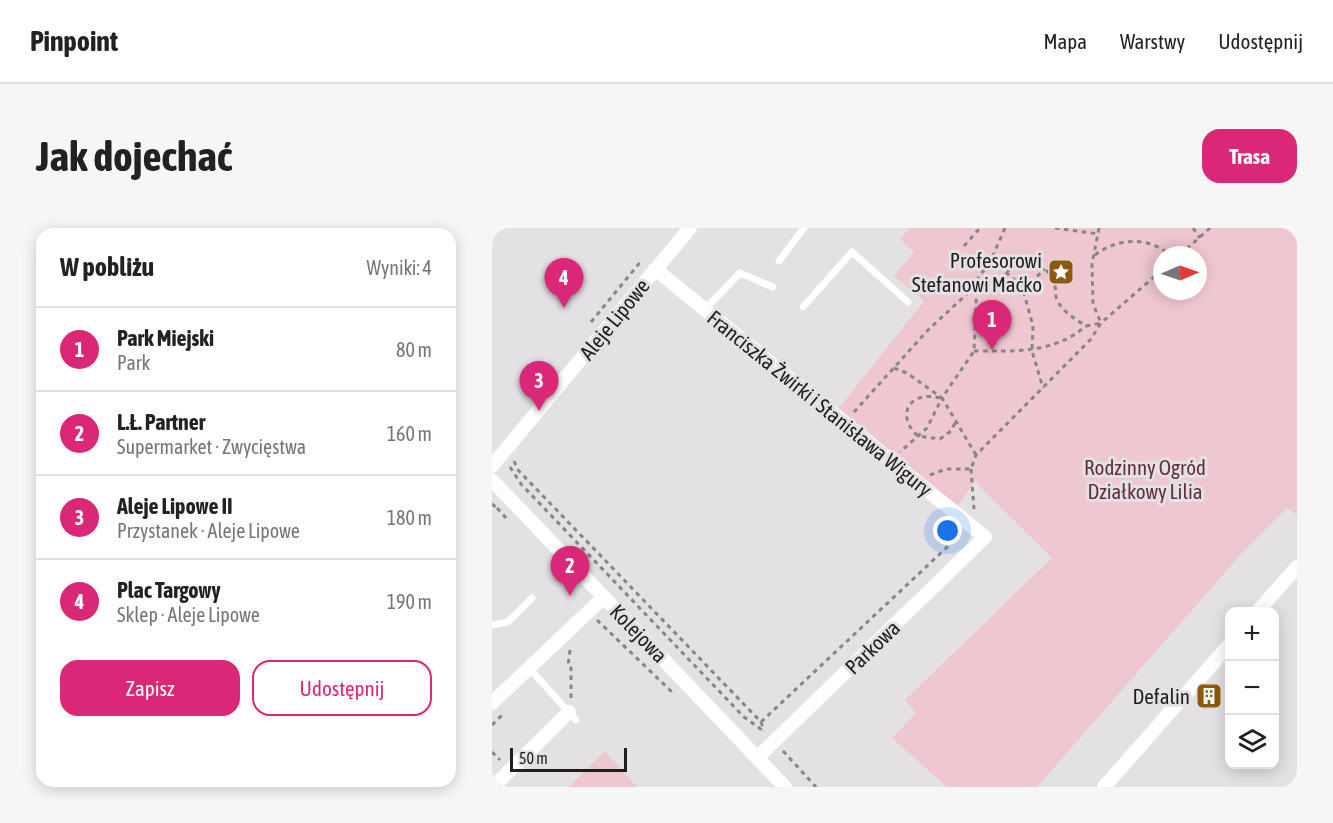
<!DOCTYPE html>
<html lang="pl">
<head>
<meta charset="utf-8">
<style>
	:root { --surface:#fff; --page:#f6f6f6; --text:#222; --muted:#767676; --line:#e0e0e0; --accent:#db2777 }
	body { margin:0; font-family:"Asap Condensed",sans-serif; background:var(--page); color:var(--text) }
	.controls { position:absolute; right:18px; bottom:18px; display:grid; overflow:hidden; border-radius:12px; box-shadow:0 3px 15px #0003 }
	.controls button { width:54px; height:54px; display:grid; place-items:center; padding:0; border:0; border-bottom:2px solid var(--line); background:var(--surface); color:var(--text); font:30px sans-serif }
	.compass { position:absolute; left:661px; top:18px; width:54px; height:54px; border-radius:50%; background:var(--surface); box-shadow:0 3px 15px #0003; rotate:88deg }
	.scale { position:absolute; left:18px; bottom:15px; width:117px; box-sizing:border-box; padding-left:6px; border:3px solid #201f20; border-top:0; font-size:16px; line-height:21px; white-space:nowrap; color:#201f20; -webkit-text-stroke:4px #e4e1e5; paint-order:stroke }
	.you { position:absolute; left:456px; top:303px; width:21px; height:21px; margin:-15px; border:4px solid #fff; border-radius:50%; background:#1a73e8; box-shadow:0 0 0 9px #1a73e833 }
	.badge { display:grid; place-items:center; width:39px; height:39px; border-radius:50%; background:var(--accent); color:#fff; font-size:20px; font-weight:700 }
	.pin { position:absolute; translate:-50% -50px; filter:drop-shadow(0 2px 3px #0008) }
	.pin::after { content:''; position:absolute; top:32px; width:21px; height:18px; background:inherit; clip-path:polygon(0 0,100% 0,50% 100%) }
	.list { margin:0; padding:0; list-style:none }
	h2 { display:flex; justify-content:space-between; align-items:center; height:78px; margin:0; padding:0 24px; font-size:26px }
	h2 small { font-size:20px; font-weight:400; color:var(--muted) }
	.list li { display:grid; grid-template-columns:39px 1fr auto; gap:18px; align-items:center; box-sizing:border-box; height:84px; padding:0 24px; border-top:2px solid var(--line) }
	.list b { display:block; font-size:22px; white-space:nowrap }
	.list p { margin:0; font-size:20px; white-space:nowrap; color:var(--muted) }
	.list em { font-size:20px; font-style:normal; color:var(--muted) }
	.actions { display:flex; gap:12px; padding:18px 24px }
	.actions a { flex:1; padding:14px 0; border:2px solid var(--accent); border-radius:18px; text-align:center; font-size:21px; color:var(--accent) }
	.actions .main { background:var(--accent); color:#fff }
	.icon { flex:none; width:33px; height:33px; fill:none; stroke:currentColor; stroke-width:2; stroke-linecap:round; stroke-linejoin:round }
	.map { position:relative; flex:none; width:805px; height:559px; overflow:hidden; border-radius:18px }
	header { display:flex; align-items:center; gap:36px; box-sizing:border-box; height:84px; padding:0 30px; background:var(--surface); border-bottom:2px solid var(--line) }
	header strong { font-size:28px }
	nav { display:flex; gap:33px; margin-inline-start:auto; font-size:21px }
	.intro { display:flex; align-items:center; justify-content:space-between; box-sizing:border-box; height:144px; padding:0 36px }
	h1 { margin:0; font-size:42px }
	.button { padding:15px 27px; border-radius:18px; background:var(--accent); color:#fff; font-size:21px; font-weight:700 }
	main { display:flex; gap:36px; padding:0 36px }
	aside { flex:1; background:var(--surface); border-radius:18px; box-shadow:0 3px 15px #0003 }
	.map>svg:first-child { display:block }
	.green { fill:#efc7d0; fill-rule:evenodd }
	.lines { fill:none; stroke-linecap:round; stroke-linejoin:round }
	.path { stroke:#878587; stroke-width:3; stroke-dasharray:4.5 4.5; stroke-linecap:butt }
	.service { stroke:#fff; stroke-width:7 }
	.minor { stroke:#fff; stroke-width:14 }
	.labels { text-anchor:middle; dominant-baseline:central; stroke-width:6; stroke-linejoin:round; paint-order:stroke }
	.poi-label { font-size:21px; fill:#201f20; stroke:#e4e1e5; text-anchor:end }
	.street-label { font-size:21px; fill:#201f20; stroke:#e4e1e5 }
	.park-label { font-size:21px; fill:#632f3f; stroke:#e4e1e5 }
</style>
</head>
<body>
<header>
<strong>Pinpoint</strong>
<nav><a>Mapa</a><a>Warstwy</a><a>Udostępnij</a></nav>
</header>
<div class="intro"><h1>Jak dojechać</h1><a class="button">Trasa</a></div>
<main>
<aside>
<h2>W pobliżu<small>Wyniki: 4</small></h2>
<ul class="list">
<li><span class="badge">1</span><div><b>Park Miejski</b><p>Park</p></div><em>80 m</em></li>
<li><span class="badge">2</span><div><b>L.Ł. Partner</b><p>Supermarket · Zwycięstwa</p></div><em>160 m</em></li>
<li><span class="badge">3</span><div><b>Aleje Lipowe II</b><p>Przystanek · Aleje Lipowe</p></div><em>180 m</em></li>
<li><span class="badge">4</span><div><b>Plac Targowy</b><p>Sklep · Aleje Lipowe</p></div><em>190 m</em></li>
</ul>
<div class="actions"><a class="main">Zapisz</a><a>Udostępnij</a></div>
</aside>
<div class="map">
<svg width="805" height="559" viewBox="0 0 805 559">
	<rect width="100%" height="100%" fill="#e4e1e5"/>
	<!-- green -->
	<g class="green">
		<path d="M418 0H805V287L795 280 750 325 545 559H455L400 510 424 485 413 472 560 330 489 260 484 252 465 279 347 180 432 73 402 48 422 24 408 11ZM670 27H706V63H670Z"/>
		<path d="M113 523 145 559H77Z"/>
	</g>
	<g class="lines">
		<!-- path -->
		<g class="path">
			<path d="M513 0 499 32 530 58 541 98 540 123 551 160"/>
			<path d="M563 0 607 6"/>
			<path d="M607 0 600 36 601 76 609 95"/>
			<path d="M701 0 708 10"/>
			<path d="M472 18 488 0"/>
			<path d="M603 27C625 10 656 8 678 27"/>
			<path d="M688 27 718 0"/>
			<path d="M515 44 526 34C541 32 561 41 563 58 564 63 563 68 565 72 571 84 583 91 594 98L609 95"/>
			<path d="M530 58 540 53 553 41"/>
			<path d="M99 94 150 32"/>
			<path d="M482 123C523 123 561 126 594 98"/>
			<path d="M402 140 415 145 450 170 435 200 408 224"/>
			<path d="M448 170C417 162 403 188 426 208L448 211 459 203 464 193"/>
			<path d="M362 184 436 102 475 66 499 32"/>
			<path d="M484 227 450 170 482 123 485 53"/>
			<path d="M22 233 26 242 269 494 272 503"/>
			<path d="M18 239 29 256 252 489 270 502"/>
			<path d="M479 241 482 281"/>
			<path d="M438 247 454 241H479L484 227 599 111 609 95 670 42"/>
			<path d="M0 276 5 280"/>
			<path d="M5 280 17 293"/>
			<path d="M105 392 180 464"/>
			<path d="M78 422 76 437 79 440V470"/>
			<path d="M269 494 469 306"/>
			<path d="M0 497 10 487"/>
			<path d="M291 523 324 559"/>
			<path d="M0 524 8 532"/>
		</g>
		<!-- service -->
		<g class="service">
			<path d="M287 33 312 0"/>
			<path d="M311 79 360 24 416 74"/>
			<path d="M213 81 248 45 281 59"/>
			<path d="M0 397 16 394 40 370"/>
			<path d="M37 440 84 492"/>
		</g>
		<!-- minor -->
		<g class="minor">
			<path d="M163 41 493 309 266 529"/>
			<path d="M0 238 198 0"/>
			<path d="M0 252 293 559"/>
			<path d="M766 383 805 339"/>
			<path d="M0 475 112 369"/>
			<path d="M1 559 77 484"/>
			<path d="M612 559 738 416"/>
		</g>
	</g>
	<!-- icons -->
	<defs>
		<g id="sight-square" transform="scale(1.35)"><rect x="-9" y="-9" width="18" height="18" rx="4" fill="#8e590b" stroke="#e4e1e5"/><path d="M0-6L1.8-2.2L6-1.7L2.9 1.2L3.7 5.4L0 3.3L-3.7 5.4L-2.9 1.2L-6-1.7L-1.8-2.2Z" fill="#fff"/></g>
		<g id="building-square" transform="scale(1.35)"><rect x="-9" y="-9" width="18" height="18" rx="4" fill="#8e590b" stroke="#e4e1e5"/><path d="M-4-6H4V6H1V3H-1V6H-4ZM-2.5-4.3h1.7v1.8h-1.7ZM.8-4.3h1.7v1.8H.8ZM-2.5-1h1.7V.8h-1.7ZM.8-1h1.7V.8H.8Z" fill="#fff"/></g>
	</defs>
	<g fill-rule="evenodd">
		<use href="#sight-square" x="569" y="44"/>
		<use href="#building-square" x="717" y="468"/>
	</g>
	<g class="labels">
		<!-- poi labels -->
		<g class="poi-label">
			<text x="550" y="32">Profesorowi<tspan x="550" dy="24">Stefanowi Maćko</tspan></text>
			<text x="698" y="468">Defalin</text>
		</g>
		<!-- street labels -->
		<g class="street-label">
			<text transform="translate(122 91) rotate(-51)">Aleje Lipowe</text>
			<text transform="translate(328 175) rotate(39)">Franciszka Żwirki i Stanisława Wigury</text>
			<text transform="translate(147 405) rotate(46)">Kolejowa</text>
			<text transform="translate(380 419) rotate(-44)">Parkowa</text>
		</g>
		<!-- park labels -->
		<g class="park-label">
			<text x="653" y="239">Rodzinny Ogród<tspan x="653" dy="24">Działkowy Lilia</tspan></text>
		</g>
	</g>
</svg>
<div class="controls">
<button>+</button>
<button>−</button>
<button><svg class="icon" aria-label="layers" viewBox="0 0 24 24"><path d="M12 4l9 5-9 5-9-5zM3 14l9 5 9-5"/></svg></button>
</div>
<svg class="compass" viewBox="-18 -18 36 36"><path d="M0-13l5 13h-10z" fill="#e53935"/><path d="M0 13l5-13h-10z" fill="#767676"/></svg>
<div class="scale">50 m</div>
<div class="you"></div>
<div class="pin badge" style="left:500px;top:122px">1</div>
<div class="pin badge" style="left:78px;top:368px">2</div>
<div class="pin badge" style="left:47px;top:183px">3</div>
<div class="pin badge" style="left:72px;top:80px">4</div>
</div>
</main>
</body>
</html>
